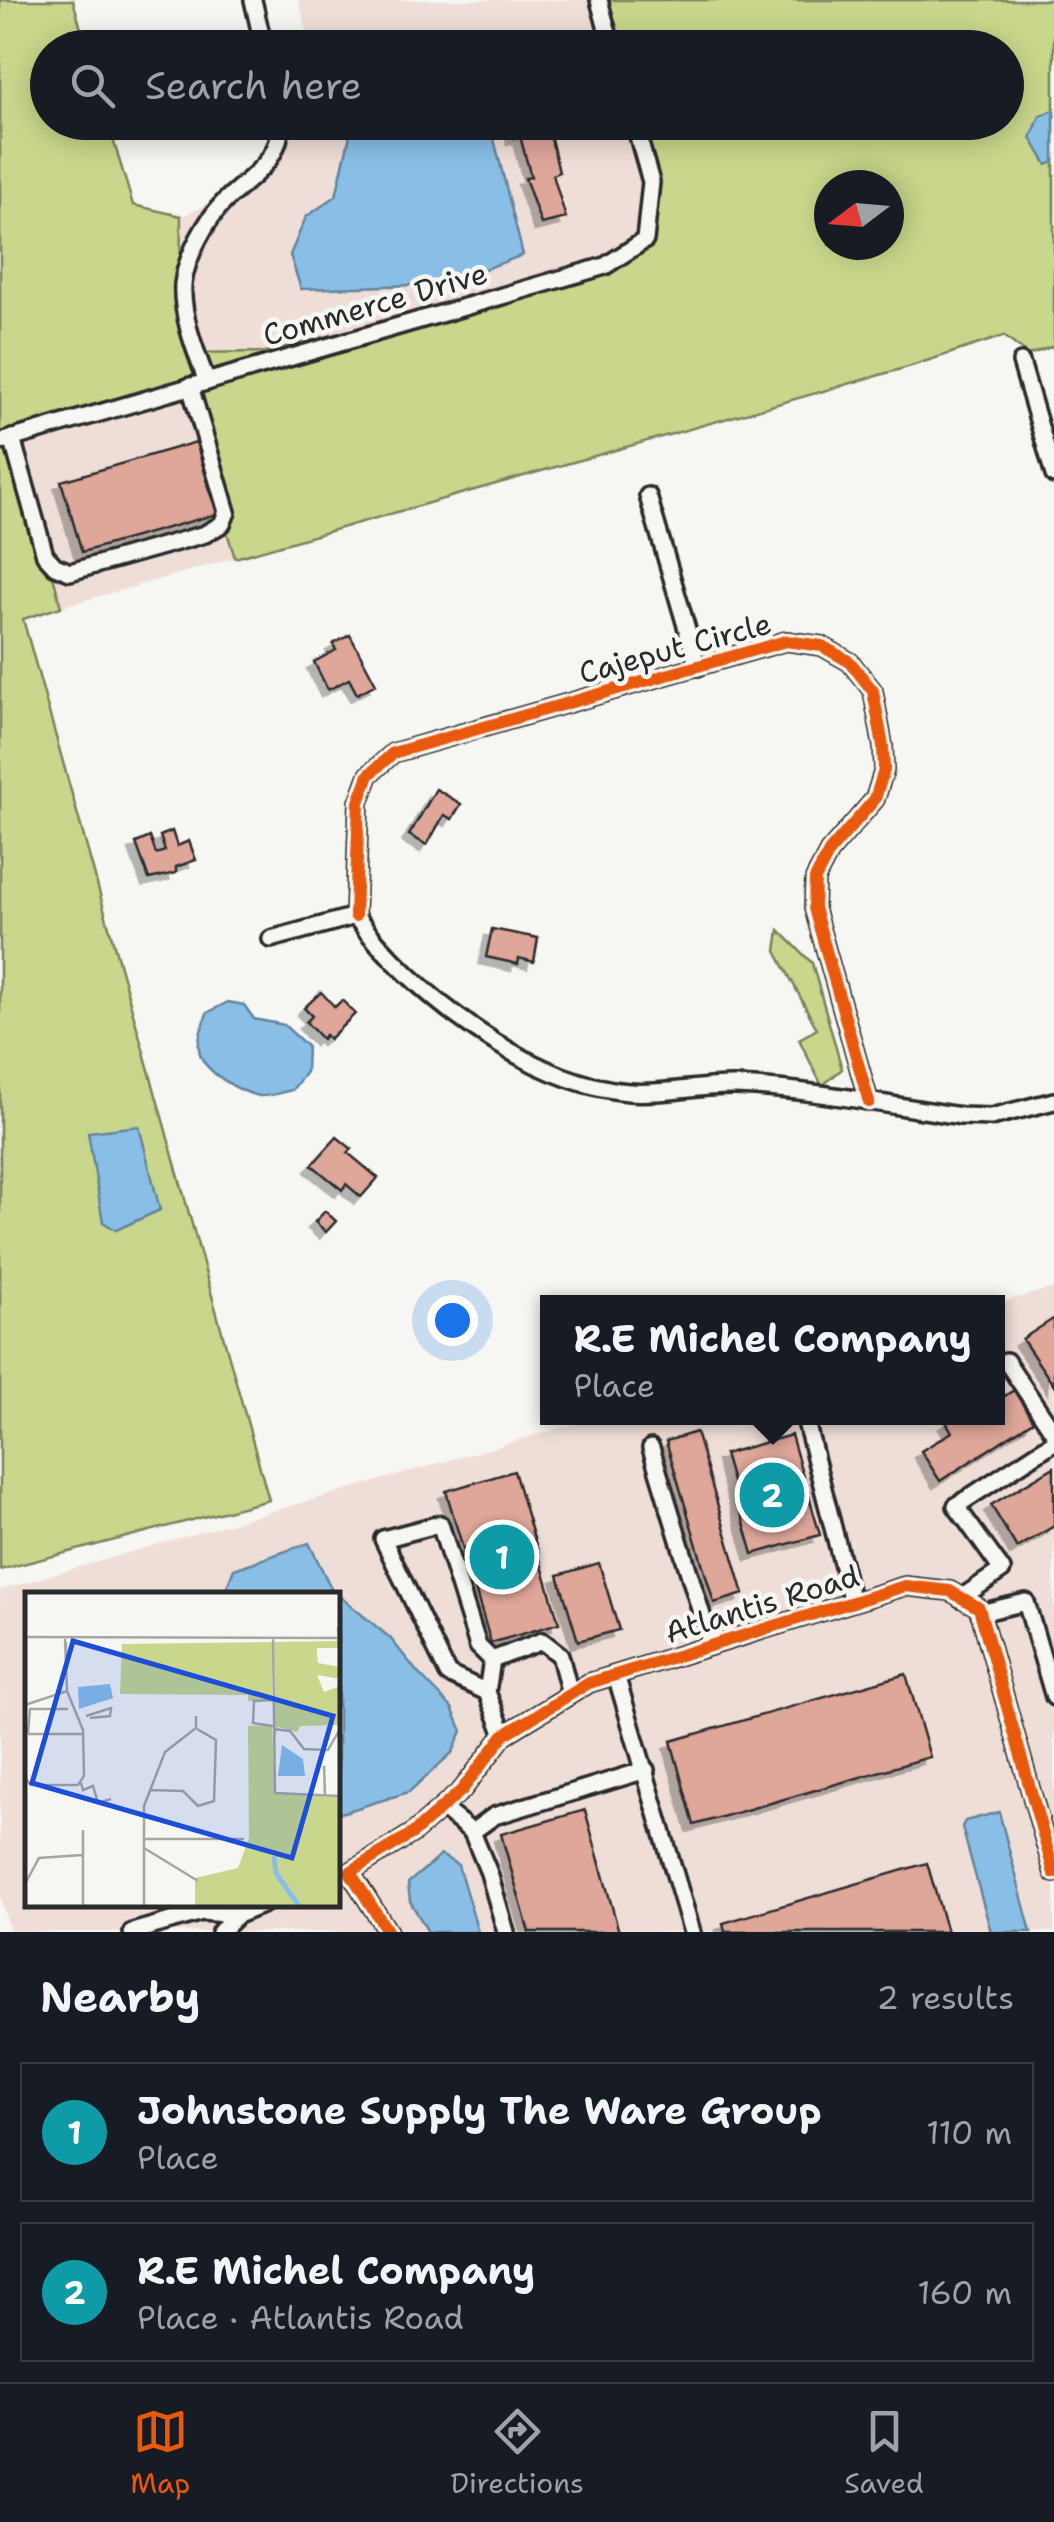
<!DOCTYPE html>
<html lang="en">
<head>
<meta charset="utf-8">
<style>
	:root { --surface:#171b24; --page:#242831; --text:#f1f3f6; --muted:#9ea1a6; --line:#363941; --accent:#ea580c }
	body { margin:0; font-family:"Shantell Sans",sans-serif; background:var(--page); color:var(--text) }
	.compass { position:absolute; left:814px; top:170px; width:90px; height:90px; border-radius:50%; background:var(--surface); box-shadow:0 5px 25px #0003; rotate:254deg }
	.you { position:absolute; left:452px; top:1320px; width:35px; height:35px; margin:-25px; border:8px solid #fff; border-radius:50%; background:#1a73e8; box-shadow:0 0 0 15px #1a73e833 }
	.badge { display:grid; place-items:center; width:65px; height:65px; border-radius:50%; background:var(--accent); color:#fff; font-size:32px; font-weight:700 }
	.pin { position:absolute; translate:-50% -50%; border:5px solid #fff; box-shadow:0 2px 10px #0006 }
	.popup { position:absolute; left:540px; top:1295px; width:465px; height:130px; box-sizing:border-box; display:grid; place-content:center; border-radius:0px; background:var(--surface); filter:drop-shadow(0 2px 8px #0005); font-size:32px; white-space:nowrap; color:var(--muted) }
	.popup b { font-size:38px; color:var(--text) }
	.popup::after { content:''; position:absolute; left:50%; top:100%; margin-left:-20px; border:20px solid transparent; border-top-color:var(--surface) }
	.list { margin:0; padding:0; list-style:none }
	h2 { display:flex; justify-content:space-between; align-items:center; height:130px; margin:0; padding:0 40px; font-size:42px }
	h2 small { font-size:32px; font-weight:400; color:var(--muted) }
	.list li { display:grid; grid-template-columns:65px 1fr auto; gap:30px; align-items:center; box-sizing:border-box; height:140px; margin:0 20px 20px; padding:0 20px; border:2px solid var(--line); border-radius:0px }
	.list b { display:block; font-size:38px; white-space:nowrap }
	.list p { margin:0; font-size:32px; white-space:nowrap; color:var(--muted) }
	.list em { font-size:32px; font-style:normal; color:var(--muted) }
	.icon { flex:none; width:55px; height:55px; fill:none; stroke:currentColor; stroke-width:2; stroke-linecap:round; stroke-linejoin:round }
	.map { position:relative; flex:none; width:1054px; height:1932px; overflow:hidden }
	.search { position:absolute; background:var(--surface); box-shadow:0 5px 25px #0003; left:30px; right:30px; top:30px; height:110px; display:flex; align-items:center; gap:25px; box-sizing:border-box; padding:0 35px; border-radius:55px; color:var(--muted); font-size:38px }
	.sheet { height:450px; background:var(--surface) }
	nav { display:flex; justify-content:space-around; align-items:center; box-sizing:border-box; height:140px; border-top:2px solid var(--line); background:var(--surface); font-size:28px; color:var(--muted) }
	nav a { display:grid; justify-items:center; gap:5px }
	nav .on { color:var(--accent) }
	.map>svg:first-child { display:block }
	.built { fill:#efded8; fill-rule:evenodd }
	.green { fill:#c8d78b; stroke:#7a815b; stroke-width:2.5; fill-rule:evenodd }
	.water { fill:#89bfe7; stroke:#63849c; stroke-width:2.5 }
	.building { fill:#dfa69a; stroke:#2b2b2b; stroke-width:2.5; filter:url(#shadow) }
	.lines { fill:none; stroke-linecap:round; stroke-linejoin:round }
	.minor-casing { stroke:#2b2b2b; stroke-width:22 }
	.minor { stroke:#f6f6f2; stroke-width:15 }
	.cycleway-casing { stroke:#f6f6f2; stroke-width:19 }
	.cycleway { stroke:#e8590c; stroke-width:12 }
	.labels { text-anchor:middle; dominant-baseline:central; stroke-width:9; stroke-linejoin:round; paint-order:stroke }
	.street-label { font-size:30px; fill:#2b2b2b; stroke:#f6f6f2 }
	.inset-river { fill:none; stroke:#89bfe7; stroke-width:5 }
	.inset-road { fill:none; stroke:#a5a5a2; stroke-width:2.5 }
	.view { fill:#1d4ed8; fill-opacity:0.15; stroke:#1d4ed8; stroke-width:5 }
	.inset-edge { fill:none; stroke:#2b2b2b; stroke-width:5 }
</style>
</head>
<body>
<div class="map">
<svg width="1054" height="1932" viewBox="0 0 1054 1932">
	<defs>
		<filter id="shadow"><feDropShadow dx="-7" dy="7" stdDeviation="0" flood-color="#0004"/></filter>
	</defs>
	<rect width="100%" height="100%" fill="#f6f6f2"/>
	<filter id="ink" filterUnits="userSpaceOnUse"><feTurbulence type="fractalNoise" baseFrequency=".01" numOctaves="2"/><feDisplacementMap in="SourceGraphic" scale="20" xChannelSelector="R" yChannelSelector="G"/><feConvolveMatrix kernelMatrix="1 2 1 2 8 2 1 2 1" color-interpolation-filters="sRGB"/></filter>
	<g filter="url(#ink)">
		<!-- built -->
		<g class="built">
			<path d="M298 0H589L603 47H312Z"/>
			<path d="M292 123H353L336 196 306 217 522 254 490 123H625L641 180 637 236 586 263 370 326 266 352 186 353 180 286 181 217 257 180Z"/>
			<path d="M185 396 235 558 61 607 19 444Z"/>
			<path d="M1054 1288V1932H10L0 1896V1590L595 1418H997V1303ZM28 1594H338V1904H28Z"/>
		</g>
		<!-- green -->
		<g class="green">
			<path d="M0 0H73L86 47 48 48V122L108 123 133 205 181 216 180 286 186 353 266 352 370 326 15 427 0 434Z"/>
			<path d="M608 0H1054V346L1028 355 1004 336 908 367 235 558 185 396 608 273 650 246 654 240 659 179 643 123 1006 122V48L621 47ZM829 185H889V245H829Z"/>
			<path d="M19 444 61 607 23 619 269 1500 0 1570V450Z"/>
			<path d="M779 930 812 963 842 1069 822 1086 799 1039 817 1029 776 951Z"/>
		</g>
		<!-- water -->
		<g class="water">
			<path d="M1054 110V162L1047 165 1031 138 1040 116Z"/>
			<path d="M353 122 490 123 523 255 445 284 301 289 290 255 306 217 336 196Z"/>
			<path d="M228 1002 244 1005 254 1019 284 1025 307 1046 306 1072 292 1090C282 1092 269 1097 259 1096 240 1092 206 1073 200 1054 196 1040 203 1026 207 1013Z"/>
			<path d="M139 1126 160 1210 116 1230 103 1222 88 1132Z"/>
			<path d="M309 1543 332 1590 390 1638 418 1673 452 1708 462 1731 453 1752 409 1792 338 1814V1594H224L234 1569Z"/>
			<path d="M999 1812 1031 1932H991L962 1827 965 1821Z"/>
			<path d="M441 1855 458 1865 478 1932H428L410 1901 408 1883Z"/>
		</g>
		<!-- building -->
		<g class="building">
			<path d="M518 31 524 48H494L491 41Z"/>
			<path d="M503 122H547L559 172 553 175 566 218 541 224 525 178 531 177 520 136 514 138 512 125 504 127Z"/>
			<path d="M196 442 217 514 82 552 61 481Z"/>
			<path d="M350 635 376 684 357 694 349 679 328 690 314 662 336 650 333 644Z"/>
			<path d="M436 789 461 804 452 819 444 815 427 845 409 835Z"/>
			<path d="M172 831 177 846 189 841 196 860 176 867V873L149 879 136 843 150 837 156 854 165 851 160 836Z"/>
			<path d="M492 929 538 938 534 962 519 958 518 964 486 957Z"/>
			<path d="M321 992 335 1007 342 1000 355 1014 329 1039 325 1035 322 1039 306 1022 312 1016 304 1008Z"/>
			<path d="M337 1137 352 1149 348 1153 378 1178 361 1197 346 1184 342 1190 312 1165Z"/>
			<path d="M325 1211 336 1221 326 1232 315 1222Z"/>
			<path d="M1053 1319 1054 1320V1386L1022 1339Z"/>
			<path d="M1014 1390 1033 1421 940 1481 921 1451 952 1432 946 1422 953 1418H997V1401Z"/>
			<path d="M696 1432 744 1594 714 1603 666 1441Z"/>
			<path d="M791 1435 820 1535 753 1554 724 1454Z"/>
			<path d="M1054 1467V1526L1017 1548 991 1505Z"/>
			<path d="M514 1471 559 1623 491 1643 446 1491Z"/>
			<path d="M599 1563 619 1630 578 1641 558 1575Z"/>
			<path d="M906 1674 930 1757 694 1825 671 1741Z"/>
			<path d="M585 1810 619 1932H529L501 1834Z"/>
			<path d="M927 1863 947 1932H725L723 1923Z"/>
		</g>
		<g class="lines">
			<!-- minor casing -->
			<g class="minor-casing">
				<g id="minor">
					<path d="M253 0 264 48"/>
					<path d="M599 0 612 48"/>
					<path d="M1021 362 1054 475"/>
					<path d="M207 382C196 352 181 316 183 284 186 257 206 220 225 201 248 178 283 160 280 122"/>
					<path d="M12 438 45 555 55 566 70 572 205 534 222 524 227 512 190 386"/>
					<path d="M0 442 605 266 645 240 651 182 634 122"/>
					<path d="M648 496 698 667"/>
					<path d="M355 916 359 802 369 775 393 753 786 641 822 646 850 662 873 691 883 746 884 770 875 799 829 852 815 879 814 908 869 1102"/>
					<path d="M271 939 355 916C414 994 528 1083 629 1092 664 1095 700 1085 735 1086 810 1089 887 1105 961 1116L991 1117 1054 1101"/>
					<path d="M1006 1361 1054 1433"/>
					<path d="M805 1418 852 1602"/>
					<path d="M651 1448 711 1645"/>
					<path d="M961 1598 1002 1570 956 1506 1054 1442"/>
					<path d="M980 1613 1026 1602 1054 1697"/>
					<path d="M616 1675 692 1932"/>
					<path d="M487 1692 448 1674 383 1539 440 1524 478 1646 492 1660"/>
					<path d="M504 1735 487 1692 492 1660 542 1641 560 1655 570 1694"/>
					<path d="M442 1808 472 1832 494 1816 646 1770"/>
					<path d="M472 1832 489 1873 506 1932"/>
					<path d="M132 1932 202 1912 237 1915"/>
					<path d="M220 1932 237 1915 264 1904"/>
					<path d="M388 1932 350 1872 413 1833 462 1790 504 1735 589 1683 905 1586 950 1591 979 1608 1054 1873"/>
				</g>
			</g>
			<!-- minor -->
			<use href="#minor" class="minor"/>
			<!-- cycleway casing -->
			<g class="cycleway-casing">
				<g id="cycleway">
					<path d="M355 916 359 802 369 775 393 753 786 641 822 646 850 662 873 691 883 746 884 770 875 799 829 852 815 879 814 908 869 1102"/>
					<path d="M388 1932 350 1872 413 1833 462 1790 504 1735 589 1683 905 1586 950 1591 979 1608 1054 1873"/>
				</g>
			</g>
			<!-- cycleway -->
			<use href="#cycleway" class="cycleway"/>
		</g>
	</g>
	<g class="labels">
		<!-- street labels -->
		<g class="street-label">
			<text transform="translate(375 304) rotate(-16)">Commerce Drive</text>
			<text transform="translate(675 648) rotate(-15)">Cajeput Circle</text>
			<text transform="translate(762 1604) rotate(-17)">Atlantis Road</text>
		</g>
	</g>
	<!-- overview -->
	<g transform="translate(25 1592)">
		<rect width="315" height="315" fill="#f6f6f2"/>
		<path d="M314 49 313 56H292V62L293 71 315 75V87L292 83 299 100 315 94V133L275 134 272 140 253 135 250 146 249 50ZM247 50V109H223V103L95 102 97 52ZM247 133 250 202 315 205V314H170V286L213 276 224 246 223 134Z" fill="#c8d78b"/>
		<path d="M85 92 88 106 54 117 53 95ZM257 153 278 167 280 184H253Z" fill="#89bfe7"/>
		<path class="inset-river" d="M249 264 251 281 274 314"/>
		<path class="inset-road" d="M313 35 315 73M0 45 315 46M248 46 250 201 315 204M40 47 42 98M41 82V50M248 108 229 109 228 131 248 134M0 113 42 99 58 138 59 184 53 193H6L0 186M61 124 86 116 85 124 65 126M248 137 265 139 279 157 303 158 315 137M3 141 5 117H43M3 142H58M299 174 300 204M0 178V141M56 191 58 198 68 194 73 211 86 207M126 198 158 199 173 214 189 209 191 148 172 137M119 247H219M119 256 173 289M0 292 14 266 57 263M58 314V238M119 314V214L140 160 171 136V124"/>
		<path class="view" d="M48 49 308 124 267 266 7 191Z"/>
		<rect width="315" height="315" class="inset-edge"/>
	</g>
</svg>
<svg class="compass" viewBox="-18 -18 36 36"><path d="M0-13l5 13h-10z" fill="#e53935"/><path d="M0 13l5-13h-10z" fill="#9ea1a6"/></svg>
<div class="you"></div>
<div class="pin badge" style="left:502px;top:1557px;background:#0f9aa8">1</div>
<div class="pin badge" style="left:772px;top:1495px;background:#0f9aa8">2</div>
<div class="popup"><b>R.E Michel Company</b>Place</div>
<div class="search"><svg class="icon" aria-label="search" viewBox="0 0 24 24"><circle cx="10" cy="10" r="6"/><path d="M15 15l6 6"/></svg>Search here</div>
</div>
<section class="sheet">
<h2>Nearby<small>2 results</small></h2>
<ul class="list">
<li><span class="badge" style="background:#0f9aa8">1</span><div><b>Johnstone Supply The Ware Group</b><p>Place</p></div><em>110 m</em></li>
<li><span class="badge" style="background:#0f9aa8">2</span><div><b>R.E Michel Company</b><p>Place · Atlantis Road</p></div><em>160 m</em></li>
</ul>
</section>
<nav>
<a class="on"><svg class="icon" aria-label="map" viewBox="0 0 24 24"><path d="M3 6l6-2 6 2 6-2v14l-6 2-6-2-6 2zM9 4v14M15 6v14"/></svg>Map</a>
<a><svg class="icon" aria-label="directions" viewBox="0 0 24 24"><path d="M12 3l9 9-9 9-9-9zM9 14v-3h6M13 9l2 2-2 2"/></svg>Directions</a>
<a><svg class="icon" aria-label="saved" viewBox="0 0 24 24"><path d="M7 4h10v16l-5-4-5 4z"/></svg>Saved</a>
</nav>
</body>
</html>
